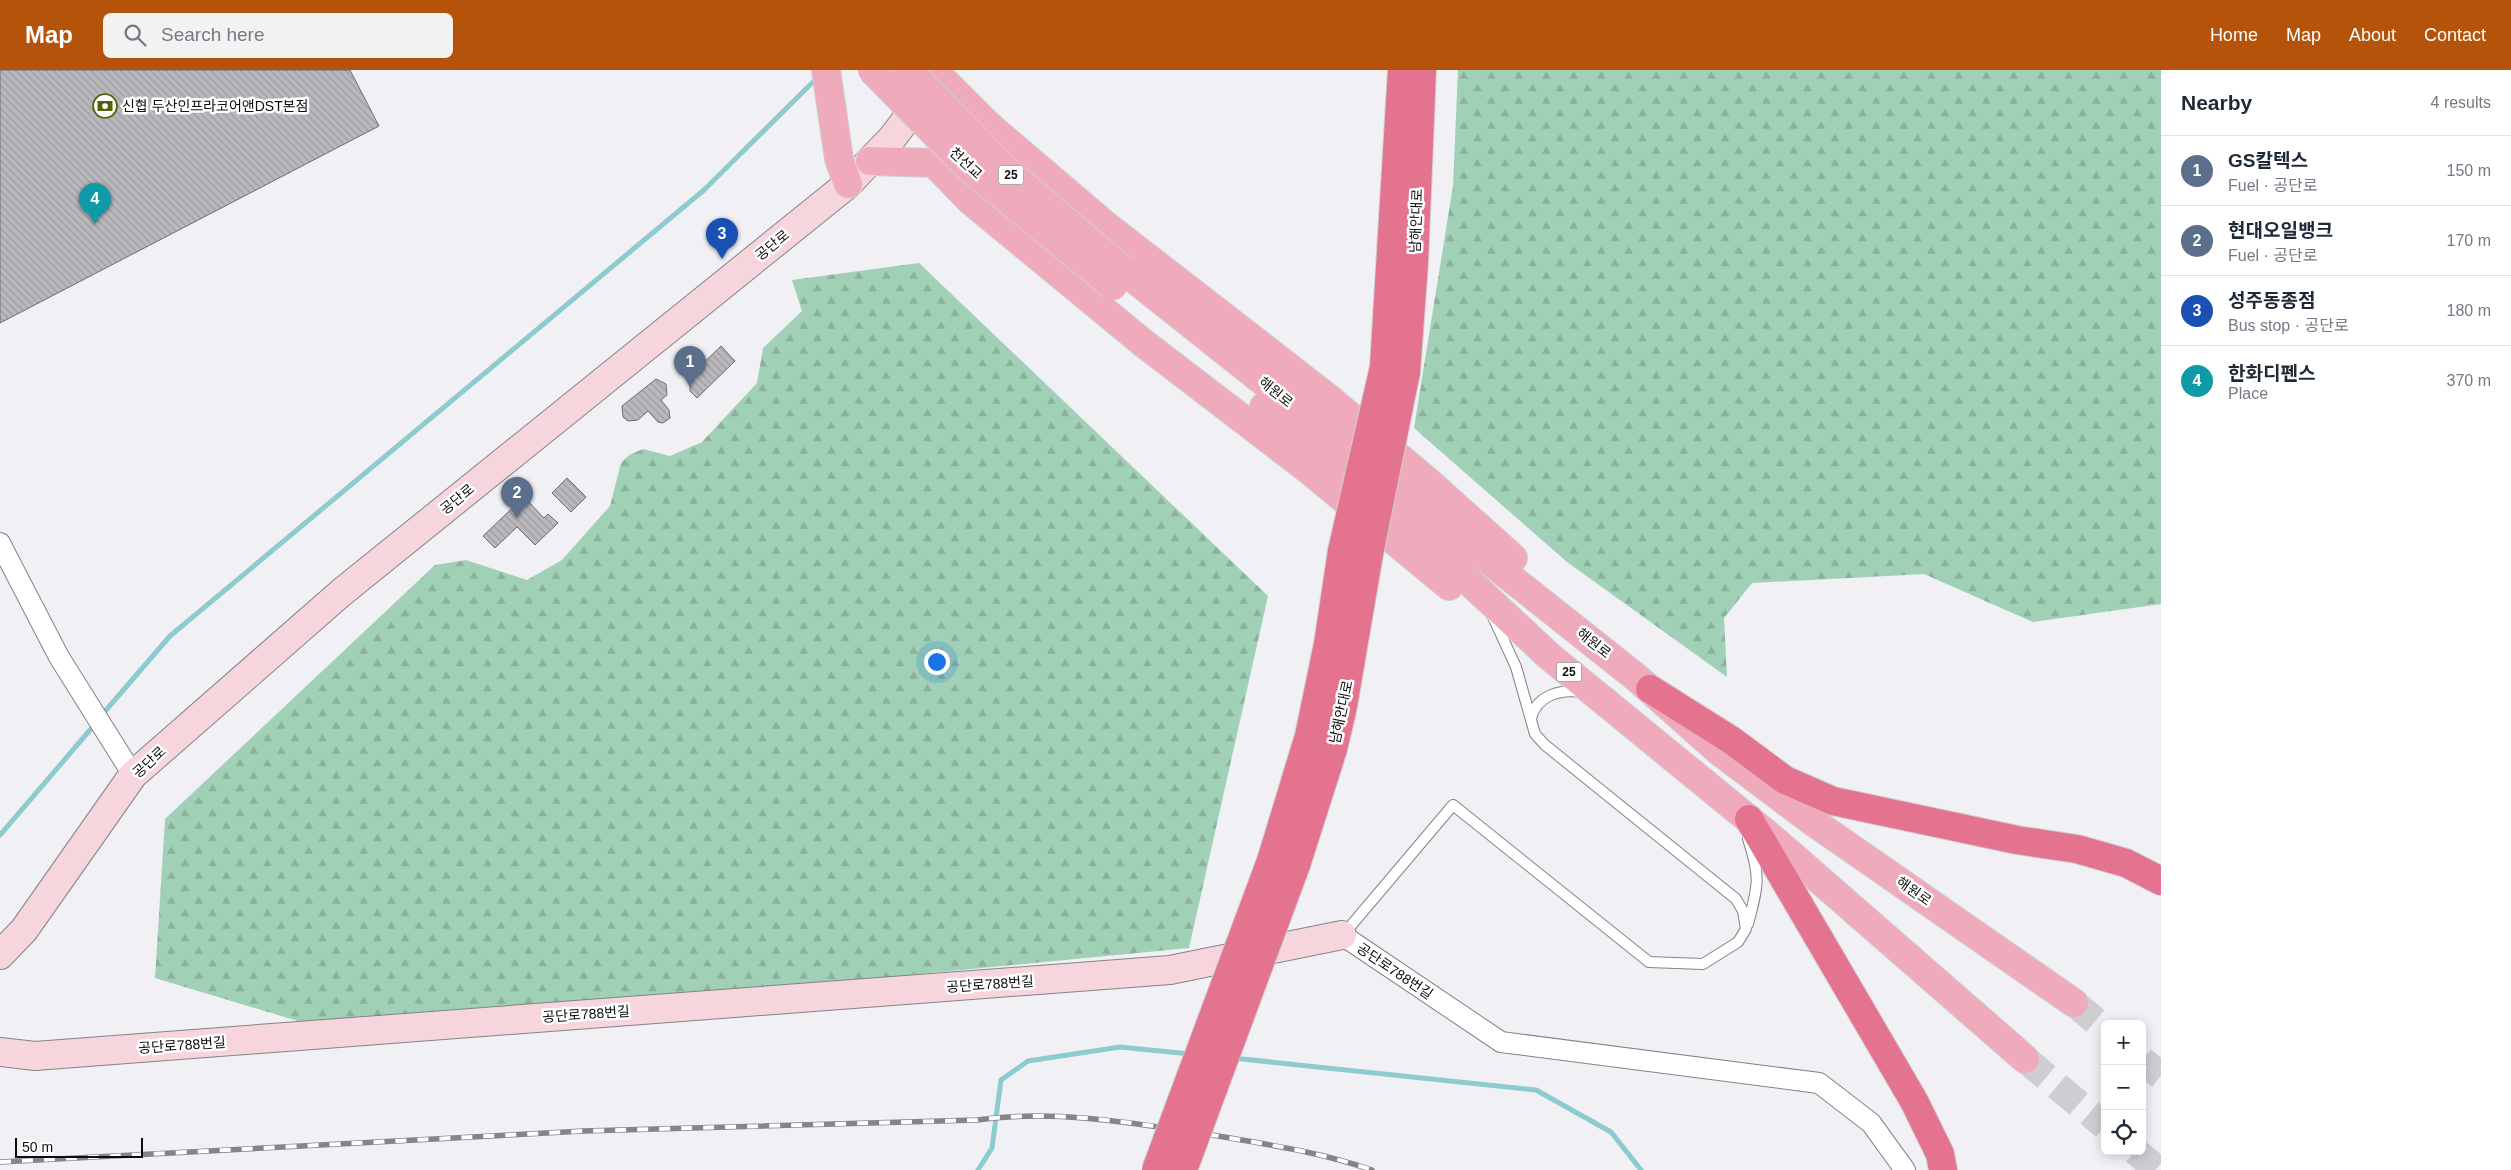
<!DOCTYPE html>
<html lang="en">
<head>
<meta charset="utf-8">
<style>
	:root { --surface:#fff; --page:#f2f2f3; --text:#1f2937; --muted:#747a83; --line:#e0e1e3; --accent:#b45309 }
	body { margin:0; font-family:Helvetica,"Noto Sans KR",sans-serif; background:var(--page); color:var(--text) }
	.controls { position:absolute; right:15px; bottom:15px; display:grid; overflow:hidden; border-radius:8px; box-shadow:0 2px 12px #0003 }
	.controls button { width:45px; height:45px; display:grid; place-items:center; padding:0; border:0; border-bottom:1px solid var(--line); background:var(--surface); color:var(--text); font:25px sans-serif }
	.scale { position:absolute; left:15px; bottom:12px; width:128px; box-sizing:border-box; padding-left:5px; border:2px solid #0d0d0f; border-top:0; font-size:14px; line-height:18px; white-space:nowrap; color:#0d0d0f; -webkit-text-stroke:4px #fefeff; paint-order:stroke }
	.you { position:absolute; left:936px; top:591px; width:18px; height:18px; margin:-12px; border:4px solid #fff; border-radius:50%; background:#1a73e8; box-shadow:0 0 0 8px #1a73e833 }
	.badge { display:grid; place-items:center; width:32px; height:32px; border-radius:50%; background:var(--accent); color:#fff; font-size:16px; font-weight:700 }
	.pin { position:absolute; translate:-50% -41px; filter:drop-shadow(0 1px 2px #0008) }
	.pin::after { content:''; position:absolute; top:26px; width:18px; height:15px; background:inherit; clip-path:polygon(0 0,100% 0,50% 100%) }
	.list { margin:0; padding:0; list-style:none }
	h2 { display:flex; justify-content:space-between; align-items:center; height:65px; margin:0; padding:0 20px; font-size:21px }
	h2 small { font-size:16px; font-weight:400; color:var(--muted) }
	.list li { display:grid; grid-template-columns:32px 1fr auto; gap:15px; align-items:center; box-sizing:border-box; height:70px; padding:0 20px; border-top:1px solid var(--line) }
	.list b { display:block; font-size:19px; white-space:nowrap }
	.list p { margin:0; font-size:16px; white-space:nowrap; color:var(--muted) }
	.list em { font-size:16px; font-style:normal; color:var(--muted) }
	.icon { flex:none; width:28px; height:28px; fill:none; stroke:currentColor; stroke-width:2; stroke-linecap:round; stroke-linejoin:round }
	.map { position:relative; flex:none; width:2161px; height:1100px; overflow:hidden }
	header { display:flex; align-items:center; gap:30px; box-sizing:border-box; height:70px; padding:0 25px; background:var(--accent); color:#fff }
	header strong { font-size:24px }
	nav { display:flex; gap:28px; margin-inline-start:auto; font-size:18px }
	.search { width:350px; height:45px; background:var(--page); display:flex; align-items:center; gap:12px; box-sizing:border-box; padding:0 18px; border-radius:8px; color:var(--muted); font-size:19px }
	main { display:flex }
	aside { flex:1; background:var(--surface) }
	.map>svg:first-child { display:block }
	.forest { fill:url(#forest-firs) }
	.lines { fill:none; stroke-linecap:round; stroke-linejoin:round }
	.stream { stroke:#8dcbce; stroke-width:5 }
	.building { fill:url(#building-back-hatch); stroke:#6e6e72 }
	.primary-tunnel { stroke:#ceced2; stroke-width:28; stroke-dasharray:28 14; stroke-linecap:butt }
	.lane-casing { stroke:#838488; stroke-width:12 }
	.street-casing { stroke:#838488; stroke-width:22 }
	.secondary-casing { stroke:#838488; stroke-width:30 }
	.primary-casing { stroke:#cfcfcf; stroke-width:30 }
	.highway-casing { stroke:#cfcfcf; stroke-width:30 }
	.lane { stroke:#fff; stroke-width:10 }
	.street { stroke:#fff; stroke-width:20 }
	.secondary { stroke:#f7d5dd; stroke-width:28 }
	.primary { stroke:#efabbc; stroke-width:28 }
	.highway { stroke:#e4738f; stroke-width:28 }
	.rail-casing { stroke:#858588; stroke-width:5.5 }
	.rail { stroke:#fefeff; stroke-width:4; stroke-dasharray:11; stroke-linecap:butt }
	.primary-bridge-casing { stroke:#cfcfcf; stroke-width:30; stroke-linecap:butt }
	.highway-bridge-casing { stroke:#cfcfcf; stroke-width:30; stroke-linecap:butt }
	.primary-bridge { stroke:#efabbc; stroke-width:28 }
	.highway-bridge { stroke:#e4738f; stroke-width:28 }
	.labels { text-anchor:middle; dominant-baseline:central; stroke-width:5; stroke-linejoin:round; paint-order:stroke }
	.shield { fill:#fefeff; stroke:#555557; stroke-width:1 }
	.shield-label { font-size:12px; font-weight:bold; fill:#0d0d0f }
	.poi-label { font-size:14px; fill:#0d0d0f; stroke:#fefeff; text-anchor:start }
	.street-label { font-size:14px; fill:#0d0d0f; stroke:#fefeff }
</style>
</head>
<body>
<header>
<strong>Map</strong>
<div class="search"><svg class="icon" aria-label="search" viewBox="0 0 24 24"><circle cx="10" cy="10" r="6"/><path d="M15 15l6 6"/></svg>Search here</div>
<nav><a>Home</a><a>Map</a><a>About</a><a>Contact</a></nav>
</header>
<main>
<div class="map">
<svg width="2161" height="1100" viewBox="0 0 2161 1100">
	<defs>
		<pattern id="forest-firs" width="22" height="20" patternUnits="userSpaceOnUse" patternTransform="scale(1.25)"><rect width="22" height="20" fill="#a0d0b6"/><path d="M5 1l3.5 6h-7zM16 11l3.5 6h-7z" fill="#89b19b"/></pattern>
		<pattern id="building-back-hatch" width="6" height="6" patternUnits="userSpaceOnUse" patternTransform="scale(1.25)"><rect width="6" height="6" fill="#b8b8bd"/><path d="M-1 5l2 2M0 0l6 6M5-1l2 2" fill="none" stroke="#9d9da1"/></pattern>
	</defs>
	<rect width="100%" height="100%" fill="#f0f0f5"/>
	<!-- forest -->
	<g class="forest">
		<path d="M1458 0H2161V534L2033 552 1924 504 1752 513 1724 548 1727 607 1567 492 1414 358 1453 116Z"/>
		<path d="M919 193 1268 526 1189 878 331 961 155 908 165 749 435 495 466 490 527 510 562 490 610 436 621 393 629 385 643 379 670 386 702 372 757 313 763 278 802 241 792 210Z"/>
	</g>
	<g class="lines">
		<!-- stream -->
		<g class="stream">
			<path d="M101 646 170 566 704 120 818 7"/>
			<path d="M0 765 96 653"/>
			<path d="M1233 988 1536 1020 1611 1062 1641 1100"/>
			<path d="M978 1100 992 1078 1001 1010 1028 991 1120 977 1190 984"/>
		</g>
	</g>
	<!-- building -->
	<g class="building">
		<path d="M0 0H350L379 56 0 253Z"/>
		<path d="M721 276 735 291 697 328 690 321V306Z"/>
		<path d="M656 309 666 314 667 325 661 330 669 340 670 348 663 353 658 352 648 341 638 350 628 351 623 347 622 336Z"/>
		<path d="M567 408 586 427 571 442 552 423Z"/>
		<path d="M524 427 544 448 548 444 558 453 535 475 517 457 495 478 483 466Z"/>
	</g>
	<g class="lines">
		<!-- primary-tunnel -->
		<g class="primary-tunnel">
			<path d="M2074 933 2105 959"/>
			<path d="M2025 989 2105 1056"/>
			<path d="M2142 990 2161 1006"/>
			<path d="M2135 1081 2158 1100"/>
		</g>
		<!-- lane casing -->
		<g class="lane-casing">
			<g id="lane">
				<path d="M1531 649C1536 625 1561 619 1581 622"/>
				<path d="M1748 854C1758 816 1761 808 1748 769"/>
				<path d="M1343 865 1453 735 1649 892 1703 894 1738 872 1746 859 1743 841 1736 829 1545 675 1535 664 1516 597 1493 547"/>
			</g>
		</g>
		<!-- street casing -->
		<g class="street-casing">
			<g id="street">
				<path d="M0 473 59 587 133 705"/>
				<path d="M1342 865 1501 972 1819 1013 1871 1053 1905 1100"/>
			</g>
		</g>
		<!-- secondary casing -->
		<g class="secondary-casing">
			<g id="secondary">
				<path d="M0 885 24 860 133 705 342 522 848 114 893 67 926 23"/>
				<path d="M0 982 35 986 1170 900 1342 865"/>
			</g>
		</g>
		<!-- primary casing -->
		<g class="primary-casing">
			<g id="primary">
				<path d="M826 0 839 89 848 114"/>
				<path d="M933 0 989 56 1104 154 1327 327 1426 410 1513 488"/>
				<path d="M870 91 934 93 971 131 1142 272 1309 400 1449 516"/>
				<path d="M1123 200 1637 608 1719 681 1812 751 2074 933"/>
				<path d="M1264 337 1400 447 1549 586 1774 770 2025 989"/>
			</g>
		</g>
		<!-- highway casing -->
		<g class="highway-casing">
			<g id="highway">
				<path d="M1384 297 1402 0"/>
				<path d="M1406 302 1414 193 1422 0"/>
				<path d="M1650 619 1731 670 1785 710 1833 731 2017 770 2077 779 2126 793 2161 811"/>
				<path d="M1749 749 1914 1031 1940 1084 1943 1100"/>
				<path d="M1271 791 1309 666 1328 574 1342 481"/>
				<path d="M1296 795 1333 679 1343 636 1369 484"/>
			</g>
		</g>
		<!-- lane -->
		<use href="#lane" class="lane"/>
		<!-- street -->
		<use href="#street" class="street"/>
		<!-- secondary -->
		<use href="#secondary" class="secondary"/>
		<!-- primary -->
		<use href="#primary" class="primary"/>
		<!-- highway -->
		<use href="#highway" class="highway"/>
		<!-- rail casing -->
		<g class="rail-casing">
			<path id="rail" d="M0 1092 584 1061 977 1050C1055 1039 1134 1053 1212 1065 1265 1074 1320 1082 1372 1100"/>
		</g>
		<!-- rail -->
		<use href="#rail" class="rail"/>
		<!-- primary-bridge casing -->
		<g class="primary-bridge-casing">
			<g id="primary-bridge">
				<path d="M872 0 968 97 1113 216"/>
				<path d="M908 0 1009 103 1123 200"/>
			</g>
		</g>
		<!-- highway-bridge casing -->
		<g class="highway-bridge-casing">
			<g id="highway-bridge">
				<path d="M1342 481 1384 297"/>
				<path d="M1369 484 1406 302"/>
				<path d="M1156 1100 1271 791"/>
				<path d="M1183 1100 1296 795"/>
			</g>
		</g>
		<!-- primary-bridge -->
		<use href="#primary-bridge" class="primary-bridge"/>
		<!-- highway-bridge -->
		<use href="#highway-bridge" class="highway-bridge"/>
	</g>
	<!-- icons -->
	<defs>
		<g id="bank-ring" transform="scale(1.25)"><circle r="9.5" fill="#fefeff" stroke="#536309" stroke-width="1.5"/><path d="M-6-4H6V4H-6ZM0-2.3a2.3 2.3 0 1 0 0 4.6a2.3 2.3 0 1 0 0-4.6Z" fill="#536309"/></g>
	</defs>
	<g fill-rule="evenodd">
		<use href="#bank-ring" x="105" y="36"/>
	</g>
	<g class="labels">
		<!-- shield labels -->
		<g class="shield">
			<rect x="998.5" y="95.5" width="25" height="19" rx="4"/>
			<rect x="1556.5" y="592.5" width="25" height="19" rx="4"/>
		</g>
		<g class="shield-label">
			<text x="1011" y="105">25</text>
			<text x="1569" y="602">25</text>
		</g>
		<!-- poi labels -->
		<g class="poi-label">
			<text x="122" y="36">신협 두산인프라코어앤DST본점</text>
		</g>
		<!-- street labels -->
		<g class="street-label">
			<text transform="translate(966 93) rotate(43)">천선교</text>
			<text transform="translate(1416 151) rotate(-88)">남해안대로</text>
			<text transform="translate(772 175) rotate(-39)">공단로</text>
			<text transform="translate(1276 322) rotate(39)">해원로</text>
			<text transform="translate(457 429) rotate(-39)">공단로</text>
			<text transform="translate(1594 573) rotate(38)">해원로</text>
			<text transform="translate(1341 642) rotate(-78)">남해안대로</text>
			<text transform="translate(149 692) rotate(-43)">공단로</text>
			<text transform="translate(1914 821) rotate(35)">해원로</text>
			<text transform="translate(1395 901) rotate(34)">공단로788번길</text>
			<text transform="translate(990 914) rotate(-4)">공단로788번길</text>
			<text transform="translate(586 944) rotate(-4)">공단로788번길</text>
			<text transform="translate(182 975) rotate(-4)">공단로788번길</text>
		</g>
	</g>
</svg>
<div class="controls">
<button>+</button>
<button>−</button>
<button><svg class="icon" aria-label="locate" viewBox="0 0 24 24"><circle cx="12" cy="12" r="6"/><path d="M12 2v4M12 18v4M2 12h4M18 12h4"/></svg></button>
</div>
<div class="scale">50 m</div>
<div class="you"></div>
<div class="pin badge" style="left:690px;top:317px;background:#5c6f8a">1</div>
<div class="pin badge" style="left:517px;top:448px;background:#5c6f8a">2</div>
<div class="pin badge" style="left:722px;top:189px;background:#1a4fb4">3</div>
<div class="pin badge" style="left:95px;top:154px;background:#0f9aa8">4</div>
</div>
<aside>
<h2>Nearby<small>4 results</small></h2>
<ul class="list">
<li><span class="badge" style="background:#5c6f8a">1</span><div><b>GS칼텍스</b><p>Fuel · 공단로</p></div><em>150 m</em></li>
<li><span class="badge" style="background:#5c6f8a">2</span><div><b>현대오일뱅크</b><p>Fuel · 공단로</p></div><em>170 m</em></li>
<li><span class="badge" style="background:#1a4fb4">3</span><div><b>성주동종점</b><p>Bus stop · 공단로</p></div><em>180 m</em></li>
<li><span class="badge" style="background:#0f9aa8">4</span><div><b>한화디펜스</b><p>Place</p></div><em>370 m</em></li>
</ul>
</aside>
</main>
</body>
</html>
